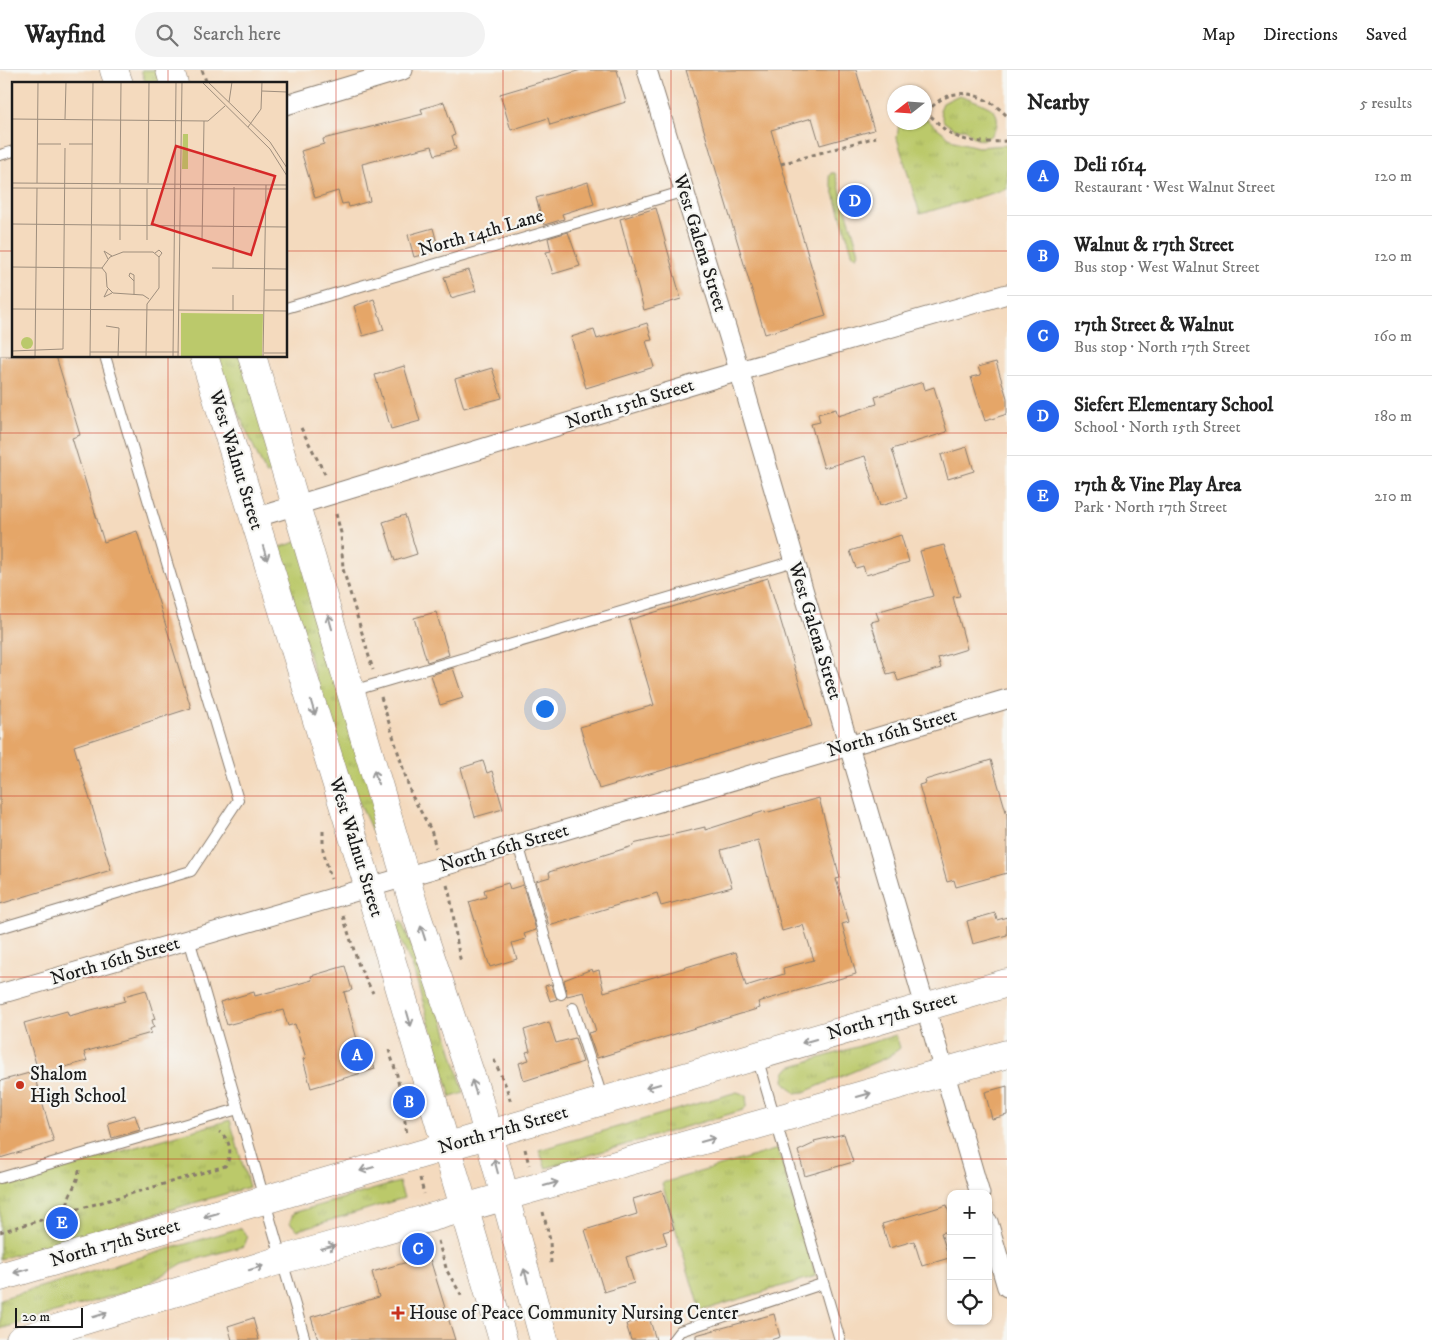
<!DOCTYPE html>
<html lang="en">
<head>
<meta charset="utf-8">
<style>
	:root { --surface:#fff; --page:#f2f2f2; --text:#222; --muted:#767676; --line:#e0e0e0; --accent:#2563eb }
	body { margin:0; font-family:"IM FELL DW Pica",serif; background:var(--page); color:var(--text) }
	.controls { position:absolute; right:15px; bottom:15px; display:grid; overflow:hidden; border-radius:10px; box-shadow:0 1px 4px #0004 }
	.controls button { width:45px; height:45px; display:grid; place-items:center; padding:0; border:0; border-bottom:1px solid var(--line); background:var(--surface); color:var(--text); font:25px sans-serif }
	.compass { position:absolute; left:887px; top:15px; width:45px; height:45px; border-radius:50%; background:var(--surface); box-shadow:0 1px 4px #0004; rotate:253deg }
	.scale { position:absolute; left:15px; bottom:12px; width:68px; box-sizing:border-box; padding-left:5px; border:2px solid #1c1c1c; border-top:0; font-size:14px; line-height:18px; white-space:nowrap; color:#1c1c1c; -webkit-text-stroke:4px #f6f6f2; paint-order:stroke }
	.you { position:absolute; left:544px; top:638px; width:18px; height:18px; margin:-12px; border:4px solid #fff; border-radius:50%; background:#1a73e8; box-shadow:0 0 0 8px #1a73e833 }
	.badge { display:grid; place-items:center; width:32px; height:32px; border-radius:50%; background:var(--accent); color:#fff; font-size:16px; font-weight:700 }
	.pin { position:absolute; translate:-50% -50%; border:2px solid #fff; box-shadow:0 1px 5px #0006 }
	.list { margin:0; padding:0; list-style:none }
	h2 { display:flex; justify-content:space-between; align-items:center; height:65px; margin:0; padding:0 20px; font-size:21px }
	h2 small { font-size:16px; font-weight:400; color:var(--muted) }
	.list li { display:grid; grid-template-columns:32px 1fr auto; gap:15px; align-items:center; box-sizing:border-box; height:80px; padding:0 20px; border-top:1px solid var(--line) }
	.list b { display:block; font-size:19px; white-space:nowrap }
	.list p { margin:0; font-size:16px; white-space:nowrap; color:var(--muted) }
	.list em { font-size:16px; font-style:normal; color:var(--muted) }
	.icon { flex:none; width:28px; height:28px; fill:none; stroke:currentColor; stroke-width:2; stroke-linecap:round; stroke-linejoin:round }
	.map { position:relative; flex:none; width:1007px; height:1270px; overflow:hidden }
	header { display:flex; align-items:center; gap:30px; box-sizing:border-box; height:70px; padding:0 25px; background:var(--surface); border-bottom:1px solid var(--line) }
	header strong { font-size:24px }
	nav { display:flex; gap:28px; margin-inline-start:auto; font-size:18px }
	.search { width:350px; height:45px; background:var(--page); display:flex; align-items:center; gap:12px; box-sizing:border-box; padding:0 18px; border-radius:28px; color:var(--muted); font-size:19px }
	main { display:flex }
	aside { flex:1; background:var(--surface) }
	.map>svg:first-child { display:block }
	.grass { fill:url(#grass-tufts); stroke:#6c7244 }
	.building { fill:#e5a668 }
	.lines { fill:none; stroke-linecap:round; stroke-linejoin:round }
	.service-casing { stroke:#887b6d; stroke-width:12 }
	.minor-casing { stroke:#887b6d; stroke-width:21 }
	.secondary-casing { stroke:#887b6d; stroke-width:29 }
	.path { stroke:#887b6d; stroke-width:3; stroke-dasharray:4 4; stroke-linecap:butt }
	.service { stroke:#fff; stroke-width:10 }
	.minor { stroke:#fff; stroke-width:19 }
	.secondary { stroke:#fff; stroke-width:28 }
	.oneway { stroke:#999 }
	.grid { fill:none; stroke:#c8321e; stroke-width:1; stroke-opacity:0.55 }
	.poi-dot { fill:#c8321e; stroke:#f6f6f2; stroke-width:2 }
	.labels { text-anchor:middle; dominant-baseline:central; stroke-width:4.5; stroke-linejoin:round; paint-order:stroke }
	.street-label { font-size:19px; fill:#1c1c1c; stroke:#f6f6f2 }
	.poi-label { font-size:19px; fill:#1c1c1c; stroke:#f6f6f2; text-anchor:start }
	.inset-road { fill:none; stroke:#9e8e7d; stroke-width:1 }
	.view { fill:#d62828; fill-opacity:0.15; stroke:#d62828; stroke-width:2.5 }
	.inset-edge { fill:none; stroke:#1c1c1c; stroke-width:2.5 }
</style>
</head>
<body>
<header>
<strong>Wayfind</strong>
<div class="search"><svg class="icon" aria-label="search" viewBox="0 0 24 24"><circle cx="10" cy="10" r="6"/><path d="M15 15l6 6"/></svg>Search here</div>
<nav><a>Map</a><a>Directions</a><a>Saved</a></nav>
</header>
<main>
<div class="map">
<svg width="1007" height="1270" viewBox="0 0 1007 1270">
	<defs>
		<pattern id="grass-tufts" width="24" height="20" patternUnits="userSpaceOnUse" patternTransform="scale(1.25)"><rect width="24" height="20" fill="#bbc96b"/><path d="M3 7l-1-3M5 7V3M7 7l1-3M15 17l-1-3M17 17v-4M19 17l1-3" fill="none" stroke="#a0ac5c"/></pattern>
	</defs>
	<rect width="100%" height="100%" fill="#f6f6f2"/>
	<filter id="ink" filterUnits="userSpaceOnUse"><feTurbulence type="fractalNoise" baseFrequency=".02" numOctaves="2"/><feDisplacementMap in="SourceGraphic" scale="10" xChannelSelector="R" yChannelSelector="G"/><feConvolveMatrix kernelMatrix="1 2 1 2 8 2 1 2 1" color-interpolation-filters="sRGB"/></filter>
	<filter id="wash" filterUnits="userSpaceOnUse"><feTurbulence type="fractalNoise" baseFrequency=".0096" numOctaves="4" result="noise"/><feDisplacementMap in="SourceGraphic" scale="20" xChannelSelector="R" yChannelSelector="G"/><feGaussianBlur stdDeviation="1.12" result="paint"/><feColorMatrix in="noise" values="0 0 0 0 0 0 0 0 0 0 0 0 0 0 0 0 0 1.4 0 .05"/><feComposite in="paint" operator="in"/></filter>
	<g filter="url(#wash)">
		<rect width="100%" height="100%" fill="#f4dabe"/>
		<!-- grass -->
		<g class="grass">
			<path d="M141 0H155L161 14H146Z"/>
			<path d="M959 25C966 27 987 35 992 39 1005 49 992 74 977 69 973 68 969 62 965 59H955L944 52 940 40 943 33Z"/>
			<path d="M925 48 954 71 978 77 1007 75V119L920 144 897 68 899 53 924 52Z"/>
			<path d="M831 103H835L859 182 857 186 853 185 829 107Z"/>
			<path d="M217 286H244L278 401 266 404 225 313Z"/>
			<path d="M299 471 389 769 377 772 338 685 278 478Z"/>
			<path d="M401 851 441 943 464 1023 451 1027 413 898 393 854Z"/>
			<path d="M896 965 900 978 888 987 804 1022 795 1023 784 1011 785 1003 790 997Z"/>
			<path d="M737 1022 746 1025 747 1036 743 1040 546 1098 539 1080Z"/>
			<path d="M230 1050 249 1117 0 1189V1116Z"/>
			<path d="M778 1079 816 1206 700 1241 662 1113Z"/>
			<path d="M399 1112 404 1128 298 1160 290 1153 293 1143Z"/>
			<path d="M240 1158 248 1166 244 1176 183 1193 143 1217 0 1259V1229Z"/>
		</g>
		<g id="blocks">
			<!-- building -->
			<g class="building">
				<path d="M581 0H617L626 32 550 55 548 48 511 60 500 24Z"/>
				<path d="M686 0H856L874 60 820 75 812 48 771 60 826 246 765 264Z"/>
				<path d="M444 32 455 65 452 66 456 79 435 85 432 76 362 94 370 131 349 137 348 133 342 134 338 121 315 128 301 81 324 74 323 69 423 44 421 39Z"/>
				<path d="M588 112 594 134 562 144 564 149 544 155 536 128Z"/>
				<path d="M656 138 681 229 644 240 620 149Z"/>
				<path d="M433 158 439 180 414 187 408 165Z"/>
				<path d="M568 162 580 196 553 204 546 182 551 181 548 168Z"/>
				<path d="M469 200 476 221 451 228 444 207Z"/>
				<path d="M374 229 384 260 363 266 354 236Z"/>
				<path d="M647 253 652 270 646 271 654 297 586 318 571 267 594 260 597 269Z"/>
				<path d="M0 286H56L80 365 72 368 104 472 137 461 191 638 74 676 111 800 0 834Z"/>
				<path d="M996 292 1007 328V344L985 351 971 307 981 305 978 297Z"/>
				<path d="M404 296 420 351 391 359 375 305Z"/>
				<path d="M492 298 502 328 464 338 455 309Z"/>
				<path d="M923 312 925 320 934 317 947 362 892 379 907 428 880 436 865 386 824 398 811 354 820 352 818 344 836 339 838 346 877 334 875 327Z"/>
				<path d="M967 377 974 401 948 409 941 385Z"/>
				<path d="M405 445 417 484 395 491 383 452Z"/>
				<path d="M901 465 909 492 866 505 863 496 856 498 850 481Z"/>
				<path d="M944 475 960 526 953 527 967 579 938 588 941 598 898 611 895 602 887 604 871 552 879 550 876 542 933 526 920 481Z"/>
				<path d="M768 508 812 656 599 719 580 657 654 635 629 550Z"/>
				<path d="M436 542 449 585 427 592 414 548Z"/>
				<path d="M453 598 463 628 440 635 431 605Z"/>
				<path d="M991 690 1007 745V803L956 817 954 810 947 812 919 715 926 713 925 710Z"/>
				<path d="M483 691 487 703 492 701 503 739 475 747 461 698Z"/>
				<path d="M819 728 840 808 836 809 849 852 842 854 856 904 758 932 760 938 597 988 588 963 596 961 584 922 567 926 564 910 592 899 593 902 599 900 604 922 736 882 746 916 784 904 783 898 814 890 803 855 782 861 758 770 721 780 732 817 661 836 657 823 549 856 536 811 550 807 549 802 633 776V774L705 757V760L765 741V743Z"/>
				<path d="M508 813 510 819 523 815 536 860 524 864 526 869 512 873 517 889 490 897 469 832 486 827 484 820Z"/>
				<path d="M995 843 997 850 1007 847V865L973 874 967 851Z"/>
				<path d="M345 896 352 920 344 922 358 973 366 970 375 999 311 1018 303 989 306 988 295 954 288 956 283 940 227 955 220 932 254 922 255 926 312 910 311 906Z"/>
				<path d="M551 914 557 929 550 931 545 916Z"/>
				<path d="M146 920 155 949 152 950 154 957 150 959 151 963 84 982 87 991 39 1004 24 953 67 941 69 946 125 931 124 926Z"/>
				<path d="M549 952 556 973 575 968 583 992 524 1011 519 993 529 990 526 982 530 981 524 960Z"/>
				<path d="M33 1002 54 1072 0 1088V1011Z"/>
				<path d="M1007 1016V1045L992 1049 985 1022Z"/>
				<path d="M135 1045 140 1060 112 1068 108 1053Z"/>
				<path d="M844 1064 853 1092 805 1106 798 1081 815 1073 814 1071Z"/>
				<path d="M662 1120 674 1159 663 1162 667 1174 626 1187 634 1213 604 1222 585 1160 637 1144 633 1129Z"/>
				<path d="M947 1135 951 1148V1160L941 1163 949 1188 922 1196 914 1171 889 1178 882 1154Z"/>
				<path d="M429 1186 455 1270H318L311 1247 379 1227 372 1202Z"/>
				<path d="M774 1244 780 1267 770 1270H696V1265Z"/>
				<path d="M649 1247 656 1270H631L626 1254Z"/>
				<path d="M253 1248 259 1270H232L228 1256Z"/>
			</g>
		</g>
	</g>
	<g filter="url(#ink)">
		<use href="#blocks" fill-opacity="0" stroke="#887b6d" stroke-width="1"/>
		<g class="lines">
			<!-- service casing -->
			<g class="service-casing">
				<g id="service">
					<path d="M0 85 14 81"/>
					<path d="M286 238 685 121"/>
					<path d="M352 621 794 491"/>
					<path d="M518 774 561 924"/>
					<path d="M0 858 191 801 238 730 105 286"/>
					<path d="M189 869 305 1270"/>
					<path d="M573 938 603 1030"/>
					<path d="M757 987 840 1270"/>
					<path d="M0 1108 238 1039"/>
					<path d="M673 1270 680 1261 822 1214"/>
				</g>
			</g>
			<!-- minor casing -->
			<g class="minor-casing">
				<g id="minor">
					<path d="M647 0 734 283 980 1124"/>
					<path d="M286 35 403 0"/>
					<path d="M254 448 712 309 1007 224"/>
					<path d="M0 924 450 794 1007 629"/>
					<path d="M988 1152 1007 1217"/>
				</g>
			</g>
			<!-- secondary casing -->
			<g class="secondary-casing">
				<g id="secondary">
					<path d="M114 0 119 14"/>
					<path d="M170 0 174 14"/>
					<path d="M204 286 395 902 503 1270"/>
					<path d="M252 286 416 843 477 1024 544 1270"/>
					<path d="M0 1207 1007 913"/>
					<path d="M20 1270 281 1190 1007 984"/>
				</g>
			</g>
			<!-- path -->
			<g class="path">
				<path d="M202 0 207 14"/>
				<path d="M924 42C932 46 937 52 943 58 962 74 983 73 1007 71"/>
				<path d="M927 43C949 12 984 22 1007 46"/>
				<path d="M781 94 876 67"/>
				<path d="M301 358 326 406"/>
				<path d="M336 444 341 463 343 499 373 600"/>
				<path d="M381 627 411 724 431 760 436 778"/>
				<path d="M323 761V780L331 809"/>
				<path d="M447 815C455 841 454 866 461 892"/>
				<path d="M343 846 359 896 373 923"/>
				<path d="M389 980 397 1005 407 1064"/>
				<path d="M494 990 506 1016 511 1033"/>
				<path d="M525 1079 529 1095"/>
				<path d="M420 1108 424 1124"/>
				<path d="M68 1142C65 1125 78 1116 79 1100"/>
				<path d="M543 1142 550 1170 551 1195"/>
				<path d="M0 1162 225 1096C233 1085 231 1069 219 1062"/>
				<path d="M438 1171 447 1201 462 1226"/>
			</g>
			<!-- service -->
			<use href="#service" class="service"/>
			<!-- minor -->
			<use href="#minor" class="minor"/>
			<!-- secondary -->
			<use href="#secondary" class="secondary"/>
		</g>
		<!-- one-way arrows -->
		<defs><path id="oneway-shaft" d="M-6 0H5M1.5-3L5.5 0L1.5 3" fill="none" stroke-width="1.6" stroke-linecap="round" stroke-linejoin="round" transform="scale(1.25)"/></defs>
		<g class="oneway">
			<use href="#oneway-shaft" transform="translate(265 483) rotate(73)"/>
			<use href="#oneway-shaft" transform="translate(330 552) rotate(-106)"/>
			<use href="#oneway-shaft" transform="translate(313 638) rotate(73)"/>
			<use href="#oneway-shaft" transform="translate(376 707) rotate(-106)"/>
			<use href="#oneway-shaft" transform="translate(423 863) rotate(-108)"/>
			<use href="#oneway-shaft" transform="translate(409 949) rotate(74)"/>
			<use href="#oneway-shaft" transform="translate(809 971) rotate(164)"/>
			<use href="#oneway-shaft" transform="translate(653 1016) rotate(164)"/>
			<use href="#oneway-shaft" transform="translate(474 1017) rotate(-108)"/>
			<use href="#oneway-shaft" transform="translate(864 1025) rotate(-16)"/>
			<use href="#oneway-shaft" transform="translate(708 1070) rotate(-16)"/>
			<use href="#oneway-shaft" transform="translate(496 1096) rotate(-105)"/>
			<use href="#oneway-shaft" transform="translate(367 1099) rotate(164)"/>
			<use href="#oneway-shaft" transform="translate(551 1114) rotate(-16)"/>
			<use href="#oneway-shaft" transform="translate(211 1145) rotate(164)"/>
			<use href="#oneway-shaft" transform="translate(328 1177) rotate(-15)"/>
			<use href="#oneway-shaft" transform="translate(256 1198) rotate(-17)"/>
			<use href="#oneway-shaft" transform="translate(21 1201) rotate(164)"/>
			<use href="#oneway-shaft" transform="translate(526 1206) rotate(-106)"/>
			<use href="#oneway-shaft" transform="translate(100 1245) rotate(-17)"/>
		</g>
	</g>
	<!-- grid -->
	<path class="grid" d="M168 0V14M336 0V1270M503 0V1270M671 0V1270M839 0V1270M0 181H14M286 181H1007M168 286V1270M0 363H1007M0 544H1007M0 726H1007M0 907H1007M0 1089H1007"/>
	<!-- markers -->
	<g class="poi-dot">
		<circle cx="20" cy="1015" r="5"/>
		<path d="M395.5 1235.5h5v5h5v5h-5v5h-5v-5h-5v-5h5z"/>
	</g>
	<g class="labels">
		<!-- street labels -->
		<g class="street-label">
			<text transform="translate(481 163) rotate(-16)">North 14th Lane</text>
			<text transform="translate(700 173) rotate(73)">West Galena Street</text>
			<text transform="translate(630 334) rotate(-17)">North 15th Street</text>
			<text transform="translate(236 390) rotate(73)">West Walnut Street</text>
			<text transform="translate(815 561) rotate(73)">West Galena Street</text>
			<text transform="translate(892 663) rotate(-16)">North 16th Street</text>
			<text transform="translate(356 777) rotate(73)">West Walnut Street</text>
			<text transform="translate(504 778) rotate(-16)">North 16th Street</text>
			<text transform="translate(115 891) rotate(-16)">North 16th Street</text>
			<text transform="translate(892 946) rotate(-16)">North 17th Street</text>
			<text transform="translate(503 1060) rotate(-16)">North 17th Street</text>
			<text transform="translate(115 1173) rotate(-16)">North 17th Street</text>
		</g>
		<!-- poi labels -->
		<g class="poi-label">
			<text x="30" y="1004">Shalom<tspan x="30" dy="22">High School</tspan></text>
			<text x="409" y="1243">House of Peace Community Nursing Center</text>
		</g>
	</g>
	<!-- overview -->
	<g transform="translate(12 12)">
		<rect width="275" height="275" fill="#f4dabe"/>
		<path d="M171 52H176V87H170ZM169 231 251 232 250 275H169Z" fill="#bbc96b"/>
		<path d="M9 261a6 6 0 1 1 12 0a6 6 0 1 1-12 0Z" fill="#bbc96b"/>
		<path class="inset-road" d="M190 0 258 67 275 94M196 0 258 60 275 86M250 9 275 10M217 20 220 0M0 37 196 39 213 24M53 37 54 0M236 45 249 27 250 0M26 62H49M57 62H81M0 101 275 103M25 101 26 0M108 101 109 0M136 101 137 0M0 106 275 107M0 142 275 145M108 158V107M135 158V107M190 158 192 39M96 177 92 169 100 174M0 185 90 186M90 186 94 191 95 205 101 211 131 213 137 217M90 186 98 175 111 170H141L147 175M200 186 275 187M221 186 222 105M122 199 117 194 118 191 122 193V213M96 207 92 215 100 211M253 208H275M0 227 161 228M166 228 275 229M221 229V213M94 244 107 246 106 275M0 269 51 267 53 66M78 270H167M252 271H275M23 275 25 106M78 275 81 0M134 275 135 222 147 206V175L150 171 147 168 143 171M161 275 164 0M166 275 170 0M251 275 254 103"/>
		<path class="view" d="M164 64 263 94 239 173 140 142Z"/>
		<rect width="275" height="275" class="inset-edge"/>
	</g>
</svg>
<div class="controls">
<button>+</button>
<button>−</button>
<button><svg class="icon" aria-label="locate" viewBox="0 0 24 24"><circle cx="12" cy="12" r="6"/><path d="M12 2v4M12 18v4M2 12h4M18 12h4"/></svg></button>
</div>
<svg class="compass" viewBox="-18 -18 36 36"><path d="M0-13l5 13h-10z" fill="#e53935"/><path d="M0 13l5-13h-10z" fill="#767676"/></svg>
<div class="scale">20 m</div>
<div class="you"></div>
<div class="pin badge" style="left:357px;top:985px">A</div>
<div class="pin badge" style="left:409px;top:1032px">B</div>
<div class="pin badge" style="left:418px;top:1179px">C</div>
<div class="pin badge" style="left:855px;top:131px">D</div>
<div class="pin badge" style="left:62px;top:1153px">E</div>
</div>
<aside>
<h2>Nearby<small>5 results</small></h2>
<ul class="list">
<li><span class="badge">A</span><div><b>Deli 1614</b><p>Restaurant · West Walnut Street</p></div><em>120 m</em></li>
<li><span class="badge">B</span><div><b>Walnut &amp; 17th Street</b><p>Bus stop · West Walnut Street</p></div><em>120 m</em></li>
<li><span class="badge">C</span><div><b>17th Street &amp; Walnut</b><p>Bus stop · North 17th Street</p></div><em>160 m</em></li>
<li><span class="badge">D</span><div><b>Siefert Elementary School</b><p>School · North 15th Street</p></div><em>180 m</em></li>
<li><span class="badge">E</span><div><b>17th &amp; Vine Play Area</b><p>Park · North 17th Street</p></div><em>210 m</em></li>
</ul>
</aside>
</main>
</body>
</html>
